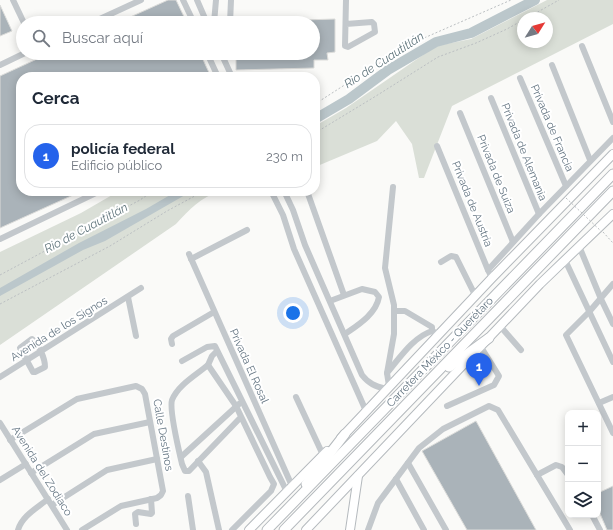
<!DOCTYPE html>
<html lang="es">
<head>
<meta charset="utf-8">
<style>
	:root { --surface:#fff; --page:#f6f6f7; --text:#1f2937; --muted:#747a83; --line:#e0e1e3; --accent:#2563eb }
	body { margin:0; font-family:Raleway,sans-serif; background:var(--page); color:var(--text) }
	.controls { position:absolute; right:12px; bottom:12px; display:grid; overflow:hidden; border-radius:8px; box-shadow:0 2px 10px #0003 }
	.controls button { width:36px; height:36px; display:grid; place-items:center; padding:0; border:0; border-bottom:1px solid var(--line); background:var(--surface); color:var(--text); font:20px sans-serif }
	.compass { position:absolute; left:517px; top:12px; width:36px; height:36px; border-radius:50%; background:var(--surface); box-shadow:0 2px 10px #0003; rotate:53deg }
	.you { position:absolute; left:293px; top:313px; width:14px; height:14px; margin:-10px; border:3px solid #fff; border-radius:50%; background:#1a73e8; box-shadow:0 0 0 6px #1a73e833 }
	.badge { display:grid; place-items:center; width:26px; height:26px; border-radius:50%; background:var(--accent); color:#fff; font-size:13px; font-weight:700 }
	.pin { position:absolute; translate:-50% -33px; filter:drop-shadow(0 1px 2px #0008) }
	.pin::after { content:''; position:absolute; top:21px; width:14px; height:12px; background:inherit; clip-path:polygon(0 0,100% 0,50% 100%) }
	.list { margin:0; padding:0; list-style:none }
	h2 { display:flex; justify-content:space-between; align-items:center; height:52px; margin:0; padding:0 16px; font-size:17px }
	h2 small { font-size:13px; font-weight:400; color:var(--muted) }
	.list li { display:grid; grid-template-columns:26px 1fr auto; gap:12px; align-items:center; box-sizing:border-box; height:64px; margin:0 8px 8px; padding:0 8px; border:1px solid var(--line); border-radius:16px }
	.list b { display:block; font-size:15px; white-space:nowrap }
	.list p { margin:0; font-size:13px; white-space:nowrap; color:var(--muted) }
	.list em { font-size:13px; font-style:normal; color:var(--muted) }
	.icon { flex:none; width:22px; height:22px; fill:none; stroke:currentColor; stroke-width:2; stroke-linecap:round; stroke-linejoin:round }
	.map { position:relative; flex:none; width:613px; height:530px; overflow:hidden }
	.search { position:absolute; background:var(--surface); box-shadow:0 2px 10px #0003; left:16px; top:16px; width:304px; height:44px; display:flex; align-items:center; gap:10px; box-sizing:border-box; padding:0 14px; border-radius:22px; color:var(--muted); font-size:15px }
	.panel { position:absolute; background:var(--surface); box-shadow:0 2px 10px #0003; left:16px; top:72px; width:304px; height:124px; border-radius:16px }
	.map>svg:first-child { display:block }
	.green { fill:#dadfd7; fill-rule:evenodd }
	.water { fill:#bbc7cb }
	.lines { fill:none; stroke-linecap:round; stroke-linejoin:round }
	.river { stroke:#bbc7cb; stroke-width:10 }
	.building { fill:#aab3b9; stroke:#dcdcda }
	.major-casing { stroke:#b5babe; stroke-width:10 }
	.highway-casing { stroke:#b4b9bd; stroke-width:11 }
	.path { stroke:#bbbfc2; stroke-width:1; stroke-dasharray:2 2; stroke-linecap:butt }
	.minor { stroke:#c3c8cc; stroke-width:6 }
	.major { stroke:#fff; stroke-width:8 }
	.highway { stroke:#fff; stroke-width:9 }
	.path-bridge { stroke:#bbbfc2; stroke-width:1; stroke-dasharray:2 2; stroke-linecap:butt }
	.labels { text-anchor:middle; dominant-baseline:central; stroke-width:4; stroke-linejoin:round; paint-order:stroke }
	.street-label { font-size:11px; fill:#657683; stroke:#fff }
	.water-label { font-size:12px; font-style:italic; fill:#60757c; stroke:#fff }
</style>
</head>
<body>
<div class="map">
<svg width="613" height="530" viewBox="0 0 613 530">
	<rect width="100%" height="100%" fill="#fafaf8"/>
	<!-- green -->
	<g class="green">
		<path d="M547 0H613V24L452 106 424 178H419L412 144 396 121 377 141 315 167V126L346 108 436 46 471 39ZM523 18H547V42H523Z"/>
		<path d="M119 191H220C200 198 190 209 176 224L0 345V252L81 213Z"/>
	</g>
	<!-- water -->
	<path class="water" d="M177 191H192L105 241 83 250 0 296V288L79 243 146 209Z"/>
	<g class="lines">
		<!-- river -->
		<path class="river" d="M315 119 349 99 388 70 436 42 471 33 535 0"/>
	</g>
	<!-- building -->
	<g class="building">
		<path d="M168 0H176L187 23H117Z"/>
		<path d="M0 5 12 31 0 36Z"/>
		<path d="M335 19V52L327 53 328 60H314V68L236 70V57H239V53H313V23H238V22Z"/>
		<path d="M50 53H200L211 77H21V191H82L0 228V76Z"/>
		<path d="M476 421 536 530H467L422 451Z"/>
		<path d="M613 486V530H607L598 509V493Z"/>
	</g>
	<g class="lines">
		<!-- major casing -->
		<g class="major-casing">
			<g id="major">
				<path d="M341 438 492 278 613 154"/>
				<path d="M249 530 327 451"/>
				<path d="M306 530 540 284 613 214"/>
				<path d="M350 530 358 476"/>
			</g>
		</g>
		<!-- highway casing -->
		<g class="highway-casing">
			<g id="highway">
				<path d="M449 367 489 338"/>
				<path d="M306 484 345 434"/>
				<path d="M267 530 613 174"/>
				<path d="M284 530 613 191"/>
			</g>
		</g>
		<!-- path -->
		<g class="path">
			<path d="M527 18 559 0"/>
			<path d="M315 104 371 68 424 38 511 0"/>
			<path d="M315 133 376 96 438 57 476 43 507 29 523 20"/>
			<path d="M603 232 613 243"/>
			<path d="M0 275 140 200 153 191"/>
			<path d="M0 304 110 246 167 211 204 191"/>
		</g>
		<!-- minor -->
		<g class="minor">
			<path d="M13 0 24 23"/>
			<path d="M183 0 194 23"/>
			<path d="M197 0 207 23"/>
			<path d="M91 23 141 0"/>
			<path d="M214 23 216 0"/>
			<path d="M230 23 231 0"/>
			<path d="M346 24 372 22 374 24 375 32 348 47 345 46 346 0"/>
			<path d="M582 46 613 122"/>
			<path d="M207 53 218 77"/>
			<path d="M221 53 232 77"/>
			<path d="M0 65 25 53"/>
			<path d="M552 65 590 160"/>
			<path d="M520 78 566 186"/>
			<path d="M491 98 539 214"/>
			<path d="M460 113 513 242"/>
			<path d="M437 146 488 270"/>
			<path d="M271 191 283 215 294 249 366 411"/>
			<path d="M284 191 293 210 305 245 362 375C369 384 375 386 386 389"/>
			<path d="M307 191 344 295"/>
			<path d="M0 239 100 191"/>
			<path d="M579 246 601 299 613 324"/>
			<path d="M189 254 292 486"/>
			<path d="M191 259 247 230"/>
			<path d="M565 260 613 362"/>
			<path d="M441 262 451 256 456 257 475 295"/>
			<path d="M492 278 488 270 539 214 613 138"/>
			<path d="M613 284 589 312 566 335 613 433"/>
			<path d="M128 297 136 336"/>
			<path d="M330 301 362 289 375 292 379 297C376 314 358 325 345 334"/>
			<path d="M394 311H405L432 327V331"/>
			<path d="M500 326 521 350"/>
			<path d="M32 339C39 345 45 358 45 367L35 372H33L20 348Z"/>
			<path d="M172 344 171 339 173 336 214 312"/>
			<path d="M182 361 207 347 215 346 287 492"/>
			<path d="M208 365 212 356 217 351"/>
			<path d="M387 373 394 334V305L385 268 393 187"/>
			<path d="M0 377 141 288"/>
			<path d="M389 386 387 373C399 359 413 337 432 331L438 334"/>
			<path d="M296 397 323 455"/>
			<path d="M599 403 613 397"/>
			<path d="M447 406 494 385 499 376 481 347"/>
			<path d="M0 423 67 530"/>
			<path d="M10 440 77 399 136 386 142 389 145 394 163 491 161 495 157 498 121 506 82 530"/>
			<path d="M181 457 239 404"/>
			<path d="M198 461 206 472 219 530"/>
			<path d="M408 463 446 530"/>
			<path d="M31 473 94 434 150 422"/>
			<path d="M537 475 556 465 562 467 568 475"/>
			<path d="M396 479 424 530"/>
			<path d="M0 480 26 464"/>
			<path d="M188 496 193 530"/>
			<path d="M52 505 107 470 157 459"/>
			<path d="M592 515 600 530"/>
			<path d="M136 524 135 514 138 512 151 514 152 513 151 499"/>
			<path d="M18 530C22 516 37 508 48 499"/>
			<path d="M232 530 271 491 274 484 270 477 236 406 208 365C196 375 178 385 172 400 169 410 179 451 182 464L185 471H189L241 417"/>
			<path d="M368 530 378 503 419 448 443 429 489 406 498 410 570 530"/>
		</g>
		<!-- major -->
		<use href="#major" class="major"/>
		<!-- highway -->
		<use href="#highway" class="highway"/>
		<!-- path-bridge -->
		<path class="path-bridge" d="M566 198 602 232"/>
	</g>
	<g class="labels">
		<!-- street labels -->
		<g class="street-label">
			<text transform="translate(552 128) rotate(67)">Privada de Francia</text>
			<text transform="translate(524 152) rotate(68)">Privada de Alemania</text>
			<text transform="translate(496 174) rotate(68)">Privada de Suiza</text>
			<text transform="translate(472 204) rotate(68)">Privada de Austria</text>
			<text transform="translate(59 329) rotate(-32)">Avenida de los Signos</text>
			<text transform="translate(440 352) rotate(-46)">Carretera México - Querétaro</text>
			<text transform="translate(249 366) rotate(66)">Privada El Rosal</text>
			<text transform="translate(163 435) rotate(80)">Calle Destinos</text>
			<text transform="translate(42 471) rotate(58)">Avenida del Zodiaco</text>
		</g>
		<!-- water labels -->
		<g class="water-label">
			<text transform="translate(384 60) rotate(-33)">Rio de Cuautitlán</text>
			<text transform="translate(86 228) rotate(-28)">Rio de Cuautitlán</text>
		</g>
	</g>
</svg>
<div class="controls">
<button>+</button>
<button>−</button>
<button><svg class="icon" aria-label="layers" viewBox="0 0 24 24"><path d="M12 4l9 5-9 5-9-5zM3 14l9 5 9-5"/></svg></button>
</div>
<svg class="compass" viewBox="-18 -18 36 36"><path d="M0-13l5 13h-10z" fill="#e53935"/><path d="M0 13l5-13h-10z" fill="#747a83"/></svg>
<div class="you"></div>
<div class="pin badge" style="left:479px;top:386px">1</div>
<div class="search"><svg class="icon" aria-label="search" viewBox="0 0 24 24"><circle cx="10" cy="10" r="6"/><path d="M15 15l6 6"/></svg>Buscar aquí</div>
<section class="panel">
<h2>Cerca<small></small></h2>
<ul class="list">
<li><span class="badge">1</span><div><b>policía federal</b><p>Edificio público</p></div><em>230 m</em></li>
</ul>
</section>
</div>
</body>
</html>
